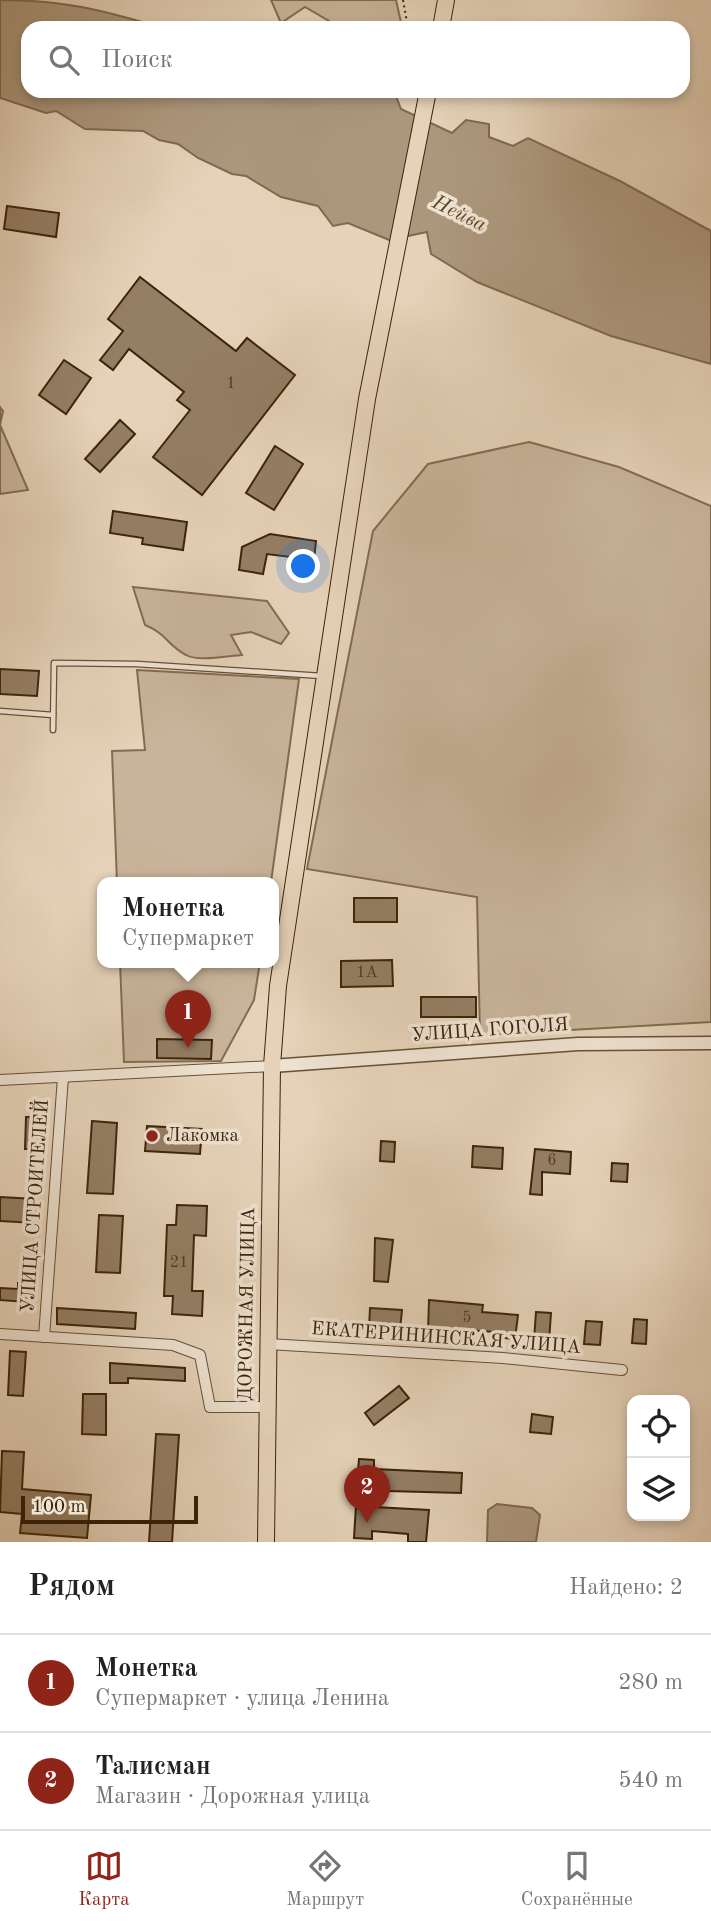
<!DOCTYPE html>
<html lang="ru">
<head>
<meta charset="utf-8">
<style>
	:root { --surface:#fff; --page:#f6f6f6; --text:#222; --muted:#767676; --line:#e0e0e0; --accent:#8f2418 }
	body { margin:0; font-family:"Old Standard TT",serif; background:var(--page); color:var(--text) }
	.controls { position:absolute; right:21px; bottom:21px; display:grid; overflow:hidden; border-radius:14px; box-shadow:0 4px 10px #0003 }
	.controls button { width:63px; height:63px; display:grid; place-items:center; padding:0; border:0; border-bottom:2px solid var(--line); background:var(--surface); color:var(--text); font:35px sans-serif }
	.scale { position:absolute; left:21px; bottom:18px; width:177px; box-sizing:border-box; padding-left:7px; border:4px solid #3d2409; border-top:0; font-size:19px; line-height:24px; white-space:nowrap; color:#3d2409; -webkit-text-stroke:5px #eee2d1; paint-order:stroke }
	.you { position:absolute; left:304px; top:567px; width:24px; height:24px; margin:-18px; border:5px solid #fff; border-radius:50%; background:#1a73e8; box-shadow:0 0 0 10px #1a73e833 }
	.badge { display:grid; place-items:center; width:46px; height:46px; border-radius:50%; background:var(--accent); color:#fff; font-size:23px; font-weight:700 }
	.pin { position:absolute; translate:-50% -58px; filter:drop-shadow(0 2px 4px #0008) }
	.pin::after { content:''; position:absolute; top:37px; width:24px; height:21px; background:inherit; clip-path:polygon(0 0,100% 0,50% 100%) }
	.popup { position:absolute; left:97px; top:877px; width:182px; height:91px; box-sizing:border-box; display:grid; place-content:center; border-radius:14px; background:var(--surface); filter:drop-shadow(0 2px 5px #0005); font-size:23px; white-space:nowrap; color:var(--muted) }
	.popup b { font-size:26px; color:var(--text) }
	.popup::after { content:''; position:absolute; left:50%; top:100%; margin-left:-14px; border:14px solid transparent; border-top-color:var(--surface) }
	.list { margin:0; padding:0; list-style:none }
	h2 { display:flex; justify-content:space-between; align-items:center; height:91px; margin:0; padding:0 28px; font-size:30px }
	h2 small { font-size:23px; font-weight:400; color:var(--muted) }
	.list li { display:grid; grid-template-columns:46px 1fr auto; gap:21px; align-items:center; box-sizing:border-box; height:98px; padding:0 28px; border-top:2px solid var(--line) }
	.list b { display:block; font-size:26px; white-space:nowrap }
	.list p { margin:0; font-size:23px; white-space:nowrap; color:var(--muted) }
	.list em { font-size:23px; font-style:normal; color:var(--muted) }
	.icon { flex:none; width:38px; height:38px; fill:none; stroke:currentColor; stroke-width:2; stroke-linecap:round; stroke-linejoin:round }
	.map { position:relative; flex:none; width:711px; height:1542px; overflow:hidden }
	.search { position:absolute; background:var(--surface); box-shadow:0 4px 10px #0003; left:21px; right:21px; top:21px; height:77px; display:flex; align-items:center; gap:18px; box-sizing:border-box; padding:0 24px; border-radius:21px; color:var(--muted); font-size:26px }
	.sheet { height:287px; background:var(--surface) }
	nav { display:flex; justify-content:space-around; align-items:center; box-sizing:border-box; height:98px; border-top:2px solid var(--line); background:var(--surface); font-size:19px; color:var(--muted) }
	nav a { display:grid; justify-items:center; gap:4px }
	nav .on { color:var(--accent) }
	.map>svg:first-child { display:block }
	.green { fill:#c8b49a; stroke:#826c52; stroke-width:2 }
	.water { fill:#ac977c; stroke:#80694e; stroke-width:2 }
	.building { fill:#947e64; stroke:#3d2409; stroke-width:2 }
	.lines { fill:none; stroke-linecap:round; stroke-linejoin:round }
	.service-casing { stroke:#675035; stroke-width:7 }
	.minor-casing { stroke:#675035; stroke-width:12 }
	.tertiary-casing { stroke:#675035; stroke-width:15 }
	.primary-casing { stroke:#3d2409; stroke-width:18 }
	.path { stroke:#3d2409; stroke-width:2; stroke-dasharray:2 3.5; stroke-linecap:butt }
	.service { stroke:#eee2d1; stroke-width:4.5 }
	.minor { stroke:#eee2d1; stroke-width:10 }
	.tertiary { stroke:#eee2d1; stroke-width:12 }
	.primary { stroke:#e5d2b8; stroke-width:16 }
	.poi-dot { fill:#8f2418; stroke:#eee2d1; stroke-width:2.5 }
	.labels { text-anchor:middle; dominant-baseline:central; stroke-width:7; stroke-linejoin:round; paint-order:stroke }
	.number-label { font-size:16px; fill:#533a20 }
	.street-label { font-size:19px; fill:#3d2409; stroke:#eee2d1 }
	.poi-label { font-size:19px; fill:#3d2409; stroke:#eee2d1; text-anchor:start }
	.water-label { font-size:21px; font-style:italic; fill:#5e462c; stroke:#eee2d1 }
</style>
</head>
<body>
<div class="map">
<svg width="711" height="1542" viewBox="0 0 711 1542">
	<rect width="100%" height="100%" fill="#e5d2b8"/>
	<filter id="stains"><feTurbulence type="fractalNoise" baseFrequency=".00286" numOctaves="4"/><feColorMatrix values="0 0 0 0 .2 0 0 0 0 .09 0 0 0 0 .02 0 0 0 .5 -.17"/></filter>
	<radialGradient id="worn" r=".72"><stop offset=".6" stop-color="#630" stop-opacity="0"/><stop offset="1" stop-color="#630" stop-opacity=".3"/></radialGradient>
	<!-- green -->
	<g class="green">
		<path d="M271 0H396L402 27 341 28 305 7 281 23Z"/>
		<path d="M0 407 3 411 0 425 28 490 0 494Z"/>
		<path d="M529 442 619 467 711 506V1022L480 1035 477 897 307 869 373 531 428 464Z"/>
		<path d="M133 587 267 601 289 633 281 644 251 632 231 635 242 655C227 656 198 662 186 655 167 645 167 634 145 625Z"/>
		<path d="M137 670 299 679 271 882H117L112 751 145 750Z"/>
		<path d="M120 962H260L254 1000 221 1061 124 1062Z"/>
	</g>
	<!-- water -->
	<g class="water">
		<path d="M0 0C65 0 102 10 163 28H28V91H394L401 109 452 133 466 120 489 124V137L513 146 528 138 620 181 711 231V364L611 336 477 282 431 254 427 232 389 240 348 223 333 226 318 206 281 197 246 176 232 174 198 158 178 144 159 140 143 131 85 129 56 111 46 113 0 98Z"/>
		<path d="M497 1504 532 1508 540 1515 536 1542H487L488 1510Z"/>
	</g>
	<!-- building -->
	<g class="building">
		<path d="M7 206 59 213 56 237 4 229Z"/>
		<path d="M140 277 236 351 247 338 295 375 202 495 153 457 190 410 177 400 184 392 129 349 113 370 100 360 123 331 108 319Z"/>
		<path d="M64 360 91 378 66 414 39 395Z"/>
		<path d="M120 420 135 434 100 472 85 459Z"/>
		<path d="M275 446 303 464 274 510 246 493Z"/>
		<path d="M113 511 187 522 183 550 142 544 143 538 110 533Z"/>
		<path d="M270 534 316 541 314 560 267 554 263 574 239 570 242 547Z"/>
		<path d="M0 669 39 671 37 696 0 694Z"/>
		<rect x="354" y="898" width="43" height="24"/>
		<path d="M392 960 393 986 341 987V961Z"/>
		<rect x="421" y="997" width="55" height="20"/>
		<path d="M157 1039 212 1040 211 1059 157 1058Z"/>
		<path d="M26 1117H39L38 1149H25Z"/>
		<path d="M92 1121 117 1123 113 1194 87 1193Z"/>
		<path d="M147 1126 202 1129 200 1154 145 1151Z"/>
		<path d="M381 1141 395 1142 394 1162 380 1161Z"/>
		<path d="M473 1146 503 1148 502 1169 472 1167Z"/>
		<path d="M535 1149 571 1152 570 1174 542 1172V1195L530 1194Z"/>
		<path d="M612 1163 628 1164 627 1182 611 1181Z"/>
		<path d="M0 1197 35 1199 34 1223 0 1221Z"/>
		<path d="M177 1205 207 1206 206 1236 194 1235 192 1291H203L202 1316 172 1314 173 1296H164L167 1225H176Z"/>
		<path d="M99 1215 123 1216 120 1273 96 1272Z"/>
		<path d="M375 1238 393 1240 388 1282 374 1281Z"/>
		<path d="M18 1283H29L27 1302 0 1300V1288L18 1289Z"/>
		<path d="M429 1300 483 1305 482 1312 518 1315 515 1339 496 1337V1332L465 1330V1336L428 1332Z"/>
		<path d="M57 1308 136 1313 135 1329 57 1324Z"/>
		<path d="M370 1308 402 1310 400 1330 369 1328Z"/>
		<path d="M536 1312 551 1313 549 1341 534 1340Z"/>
		<path d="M634 1319 647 1320 646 1344 632 1343Z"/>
		<path d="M586 1321 602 1322 600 1345 584 1344Z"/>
		<path d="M10 1351 26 1352 23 1396 8 1395Z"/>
		<path d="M110 1363 185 1368V1381L128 1378V1383H110Z"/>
		<path d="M399 1386 409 1398 374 1425 365 1413Z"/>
		<path d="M83 1394H106V1435L82 1434Z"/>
		<path d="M532 1414 553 1417 551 1434 530 1432Z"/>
		<path d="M156 1434 179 1435 172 1542H149Z"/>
		<path d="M2 1451 24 1452 22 1489 91 1495 87 1538 20 1533 22 1514 0 1512Z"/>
		<path d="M359 1459 374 1460V1469L462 1473 461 1493 388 1491V1485L357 1483Z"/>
		<path d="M356 1506 429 1510 426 1542H408V1534L372 1531V1539L354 1538Z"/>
	</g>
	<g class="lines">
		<!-- service casing -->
		<g class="service-casing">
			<g id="service">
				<path d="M0 711 53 715"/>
				<path d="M53 730 54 663 137 664 322 676"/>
			</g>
		</g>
		<!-- minor casing -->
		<g class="minor-casing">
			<g id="minor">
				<path d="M0 1080 272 1066"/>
				<path d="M0 1334 173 1345 200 1355 210 1407H268"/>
				<path d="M44 1337 63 1077"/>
				<path d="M268 1344 503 1358 622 1370"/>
			</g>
		</g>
		<!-- tertiary casing -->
		<g class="tertiary-casing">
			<path id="tertiary" d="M272 1066 578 1044 711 1043"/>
		</g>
		<!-- primary casing -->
		<g class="primary-casing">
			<g id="primary">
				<path d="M441 28 446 0"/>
				<path d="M266 1542 272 1066 278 986 367 399 428 91"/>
			</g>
		</g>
		<!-- path -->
		<path class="path" d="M403 0 408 28"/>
		<!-- service -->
		<use href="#service" class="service"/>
		<!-- minor -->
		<use href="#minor" class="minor"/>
		<!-- tertiary -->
		<use href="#tertiary" class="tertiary"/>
		<!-- primary -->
		<use href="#primary" class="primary"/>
	</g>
	<!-- markers -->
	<circle class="poi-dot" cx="152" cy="1136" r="7"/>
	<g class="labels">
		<!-- number labels -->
		<g class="number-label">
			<text x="231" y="384">1</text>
			<text x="367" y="973">1А</text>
			<text x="552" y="1161">6</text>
			<text x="179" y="1263">21</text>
			<text x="467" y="1318">5</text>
		</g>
		<!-- street labels -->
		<g class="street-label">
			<text transform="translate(490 1031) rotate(-4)">УЛИЦА ГОГОЛЯ</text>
			<text transform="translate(36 1206) rotate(-86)">УЛИЦА СТРОИТЕЛЕЙ</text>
			<text transform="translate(248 1304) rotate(-89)">ДОРОЖНАЯ УЛИЦА</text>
			<text transform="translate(446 1339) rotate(4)">ЕКАТЕРИНИНСКАЯ УЛИЦА</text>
		</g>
		<!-- poi labels -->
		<g class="poi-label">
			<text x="166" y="1136">Лакомка</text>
		</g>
		<!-- water labels -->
		<g class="water-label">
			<text transform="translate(459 214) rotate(26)">Нейва</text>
		</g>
	</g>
	<rect width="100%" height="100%" filter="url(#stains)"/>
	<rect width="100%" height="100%" fill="url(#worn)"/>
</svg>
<div class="controls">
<button><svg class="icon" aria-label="locate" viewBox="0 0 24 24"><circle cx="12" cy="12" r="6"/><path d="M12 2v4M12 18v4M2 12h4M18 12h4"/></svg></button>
<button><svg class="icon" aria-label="layers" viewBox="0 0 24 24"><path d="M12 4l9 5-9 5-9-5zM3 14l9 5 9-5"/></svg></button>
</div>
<div class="scale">100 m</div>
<div class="you"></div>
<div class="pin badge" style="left:188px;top:1048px">1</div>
<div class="popup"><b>Монетка</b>Супермаркет</div>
<div class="pin badge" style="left:367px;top:1523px">2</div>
<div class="search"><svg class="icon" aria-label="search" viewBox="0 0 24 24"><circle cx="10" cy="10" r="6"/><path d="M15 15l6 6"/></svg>Поиск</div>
</div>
<section class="sheet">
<h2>Рядом<small>Найдено: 2</small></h2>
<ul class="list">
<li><span class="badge">1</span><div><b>Монетка</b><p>Супермаркет · улица Ленина</p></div><em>280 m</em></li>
<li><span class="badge">2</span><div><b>Талисман</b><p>Магазин · Дорожная улица</p></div><em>540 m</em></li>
</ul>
</section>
<nav>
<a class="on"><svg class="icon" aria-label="map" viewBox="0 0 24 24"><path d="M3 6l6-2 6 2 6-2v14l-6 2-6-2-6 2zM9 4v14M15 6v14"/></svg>Карта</a>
<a><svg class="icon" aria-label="directions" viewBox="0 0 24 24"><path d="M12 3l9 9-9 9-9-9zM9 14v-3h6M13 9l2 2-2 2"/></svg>Маршрут</a>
<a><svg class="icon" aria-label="saved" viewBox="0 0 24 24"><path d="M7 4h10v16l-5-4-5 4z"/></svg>Сохранённые</a>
</nav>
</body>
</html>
